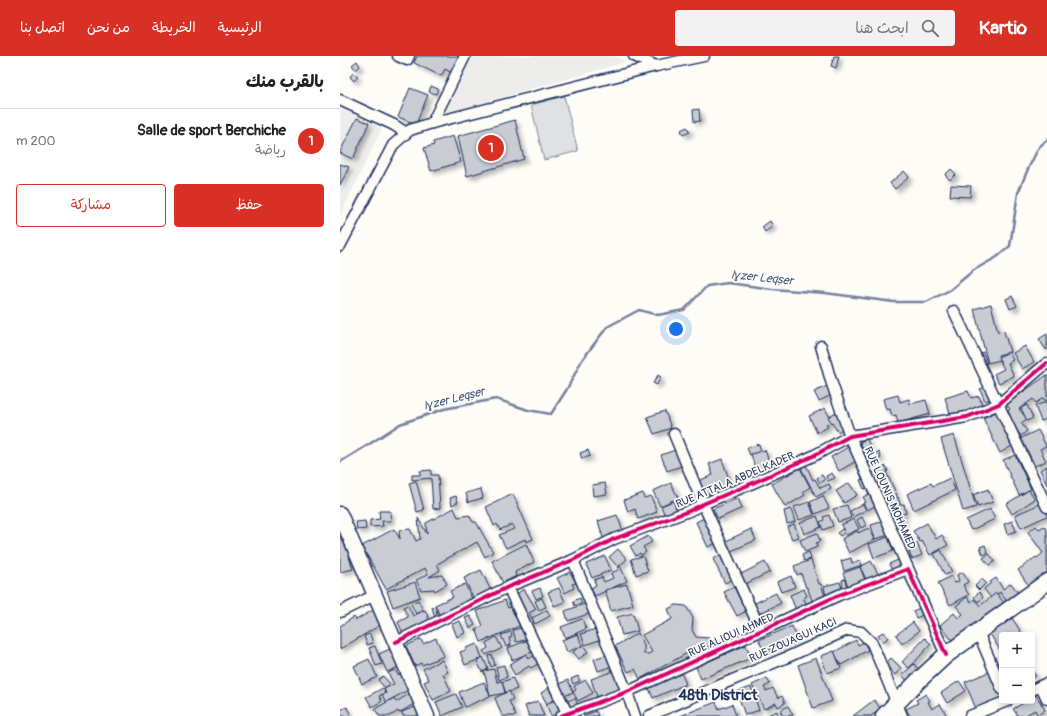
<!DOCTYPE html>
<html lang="ar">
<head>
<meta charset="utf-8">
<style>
	:root { --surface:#fff; --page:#f2f2f2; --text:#222; --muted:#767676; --line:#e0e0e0; --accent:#d93025 }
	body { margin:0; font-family:Pangolin,"Playpen Sans Arabic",sans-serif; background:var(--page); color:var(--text); direction:rtl }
	.controls { position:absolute; right:12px; bottom:12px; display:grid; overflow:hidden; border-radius:4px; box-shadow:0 2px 6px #0003 }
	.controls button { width:36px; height:36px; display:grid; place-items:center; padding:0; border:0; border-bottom:1px solid var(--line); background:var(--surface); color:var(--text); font:20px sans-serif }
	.you { position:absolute; left:336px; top:273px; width:14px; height:14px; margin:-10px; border:3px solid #fff; border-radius:50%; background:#1a73e8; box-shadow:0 0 0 6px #1a73e833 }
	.badge { display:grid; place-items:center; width:26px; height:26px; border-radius:50%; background:var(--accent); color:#fff; font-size:13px; font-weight:700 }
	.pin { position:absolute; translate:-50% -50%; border:2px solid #fff; box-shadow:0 1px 4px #0006 }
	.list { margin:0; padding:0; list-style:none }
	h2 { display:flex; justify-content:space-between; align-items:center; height:52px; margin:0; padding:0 16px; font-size:17px }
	h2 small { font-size:13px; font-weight:400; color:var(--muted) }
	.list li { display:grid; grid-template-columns:26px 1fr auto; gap:12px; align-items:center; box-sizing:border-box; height:64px; padding:0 16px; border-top:1px solid var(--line) }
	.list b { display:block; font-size:15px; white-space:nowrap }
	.list p { margin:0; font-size:13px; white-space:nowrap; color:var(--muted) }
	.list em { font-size:13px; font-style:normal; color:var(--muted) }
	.actions { display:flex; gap:8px; padding:12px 16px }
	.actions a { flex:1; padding:9px 0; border:1px solid var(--accent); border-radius:4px; text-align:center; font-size:14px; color:var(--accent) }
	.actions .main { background:var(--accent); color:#fff }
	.icon { flex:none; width:22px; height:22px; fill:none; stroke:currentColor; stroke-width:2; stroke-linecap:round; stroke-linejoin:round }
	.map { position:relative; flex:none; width:707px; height:660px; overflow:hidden; direction:ltr }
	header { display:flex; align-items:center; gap:24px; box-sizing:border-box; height:56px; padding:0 20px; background:var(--accent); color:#fff }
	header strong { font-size:19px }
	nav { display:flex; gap:22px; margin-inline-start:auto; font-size:14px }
	.search { width:280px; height:36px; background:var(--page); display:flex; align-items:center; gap:10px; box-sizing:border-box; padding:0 14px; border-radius:4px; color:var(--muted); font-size:15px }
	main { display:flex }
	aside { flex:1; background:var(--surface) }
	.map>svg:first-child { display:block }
	.built { fill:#edeeec }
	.green { fill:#e0e1e3; stroke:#7e88a0 }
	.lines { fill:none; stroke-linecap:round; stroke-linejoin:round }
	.stream { stroke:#76819c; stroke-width:2.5 }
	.building { fill:#c9ccd3; stroke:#1b2f5e; filter:url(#shadow) }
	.street-casing { stroke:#1b2f5e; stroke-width:13 }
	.secondary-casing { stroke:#1b2f5e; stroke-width:17 }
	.primary-casing { stroke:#1b2f5e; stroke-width:19 }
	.street { stroke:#fdfcf7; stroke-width:10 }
	.secondary { stroke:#fdfcf7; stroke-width:14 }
	.primary { stroke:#fdfcf7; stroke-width:16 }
	.cycleway-casing { stroke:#fdfcf7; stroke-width:6 }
	.cycleway { stroke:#d6006c; stroke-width:4 }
	.labels { text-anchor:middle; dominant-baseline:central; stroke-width:3.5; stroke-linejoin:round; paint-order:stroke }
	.street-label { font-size:11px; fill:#1b2f5e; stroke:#fdfcf7 }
	.water-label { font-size:12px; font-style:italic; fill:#49587d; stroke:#fdfcf7 }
	.district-label { font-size:15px; font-weight:bold; fill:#1b2f5e; stroke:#fdfcf7 }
</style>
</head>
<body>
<header>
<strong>Kartio</strong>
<div class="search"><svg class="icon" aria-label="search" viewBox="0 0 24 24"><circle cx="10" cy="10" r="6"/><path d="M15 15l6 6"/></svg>ابحث هنا</div>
<nav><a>الرئيسية</a><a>الخريطة</a><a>من نحن</a><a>اتصل بنا</a></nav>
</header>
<main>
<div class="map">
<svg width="707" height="660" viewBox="0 0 707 660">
	<defs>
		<filter id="shadow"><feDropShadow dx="3.5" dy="3.5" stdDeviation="2" flood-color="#0004"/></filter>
	</defs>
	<rect width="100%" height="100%" fill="#fdfcf7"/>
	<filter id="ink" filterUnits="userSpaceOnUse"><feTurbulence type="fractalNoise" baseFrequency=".025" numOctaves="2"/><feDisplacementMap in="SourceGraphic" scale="8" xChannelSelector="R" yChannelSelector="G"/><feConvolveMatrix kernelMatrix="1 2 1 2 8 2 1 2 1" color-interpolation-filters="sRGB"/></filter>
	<g filter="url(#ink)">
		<!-- built -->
		<g class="built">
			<path d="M129 0H273L286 6 101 59Z"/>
			<path d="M0 52 42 72 0 160Z"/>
		</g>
		<!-- green -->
		<path class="green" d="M224 40 238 95 204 104 191 49Z"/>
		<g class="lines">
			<!-- stream -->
			<path class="stream" d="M0 406 28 389 60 368 104 353 156 343 188 354 211 358 227 333 242 304 267 271 299 254 318 259 344 254 367 230 388 227 432 233 485 237 554 246H586L610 234 634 214 657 201 670 190 678 137 688 113 699 91 707 84"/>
		</g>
		<!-- building -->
		<g class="building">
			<path d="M77 0H121L112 17 105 13 101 20 74 7Z"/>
			<path d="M494 0H499L496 12 491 10Z"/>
			<path d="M17 5 20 10 16 14 12 9Z"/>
			<path d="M13 17 18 21 14 25 10 21Z"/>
			<path d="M91 30 98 33 96 38 89 36Z"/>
			<path d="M70 32 88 39 76 68 58 61Z"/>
			<path d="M359 53 360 65 354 66 353 54Z"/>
			<path d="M17 62 29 67 13 103 0 97V96Z"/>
			<path d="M175 64 184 103 127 120 118 80Z"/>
			<path d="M347 71 350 76 343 79 341 74Z"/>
			<path d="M113 80 121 106 91 115 84 92 94 89 93 86Z"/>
			<path d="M0 108 9 111 0 129Z"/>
			<path d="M611 113 616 118 610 124 605 119Z"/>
			<path d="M564 115 569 121 555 133 550 127Z"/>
			<path d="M611 129 631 130 630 141 610 140Z"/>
			<path d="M430 165 433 170 425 176 422 171Z"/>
			<path d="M672 240 677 250 670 253 666 243Z"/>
			<path d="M651 248 658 276 664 275 670 296 658 299 660 304 648 307 634 253Z"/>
			<path d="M707 278V293L706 294 699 283Z"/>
			<path d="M685 290 694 306 682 313 673 297Z"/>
			<path d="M643 296 647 307 641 309 637 298Z"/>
			<path d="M669 296 673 304 668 307 674 320 659 327 654 318 664 313 658 301Z"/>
			<path d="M318 319 321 321 317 329 313 327Z"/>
			<path d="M707 319V345H706L703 342 696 347 693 343 679 353 687 363 681 367 687 375 681 380 665 357 670 353 666 348Z"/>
			<path d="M487 330 491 339 479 345 474 336Z"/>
			<path d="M647 330 651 343 645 345 640 333Z"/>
			<path d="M628 335 631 342 639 340 643 351 611 361 605 342Z"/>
			<path d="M558 339 560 346 569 343 570 348 586 344 590 358 558 367 556 359 552 360 550 353 546 354 543 343Z"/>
			<path d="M706 346 707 350V363L701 365 695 350Z"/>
			<path d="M687 349 693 362 687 365 681 352Z"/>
			<path d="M485 352 492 366 486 369 488 371 477 377 469 360Z"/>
			<path d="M325 355 331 372 314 378 307 361Z"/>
			<path d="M496 356 502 365 499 367 503 372 498 376 488 361Z"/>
			<path d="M656 356 672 390 660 397 643 362Z"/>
			<path d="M698 374 706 390 700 393 706 405 695 410 681 382Z"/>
			<path d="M614 379 636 451 623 455 601 383Z"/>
			<path d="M527 383 533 398 539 396 541 402 529 407 520 386Z"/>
			<path d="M419 388 421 395 410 399 407 392Z"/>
			<path d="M508 391 516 405 499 415 491 401Z"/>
			<path d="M338 393 344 409 327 415 321 399Z"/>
			<path d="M248 394 250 400 242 403 240 397Z"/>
			<path d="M425 394 432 414 414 420 412 413 415 412 411 398Z"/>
			<path d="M675 399 691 433 679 439 663 404Z"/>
			<path d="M382 403 391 429 364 439 358 425 373 419 369 408Z"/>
			<path d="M466 409 473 424 475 423 480 432 489 428 491 433 476 441 461 412Z"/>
			<path d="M546 410 548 415 546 416 557 439 545 445 532 417Z"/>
			<path d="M707 410V429L700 414Z"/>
			<path d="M460 412 470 431 463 436 465 439 445 451 432 428Z"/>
			<path d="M91 414V419H98L100 452 93 453 91 422 72 424V419H80V415Z"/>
			<path d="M492 417 495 422 488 425 486 420Z"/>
			<path d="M482 419 485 424 480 427 477 422Z"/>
			<path d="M526 421 530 431 524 433 520 424Z"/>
			<path d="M610 422 615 434 574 454 567 438 591 427 593 430Z"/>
			<path d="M76 425 84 454 77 456 69 427Z"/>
			<path d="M265 427 267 438 253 440 252 429Z"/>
			<path d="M331 427 338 442 320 450 313 435Z"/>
			<path d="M509 427 517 439 504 447 496 435Z"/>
			<path d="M141 433 143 442 128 446 126 437Z"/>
			<path d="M648 433 653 446 638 451 633 439Z"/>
			<path d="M689 434 695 443 672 458 666 448Z"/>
			<path d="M303 437 304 442 311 440 317 456 298 463 295 453 288 456 284 444Z"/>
			<path d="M531 437 537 449 527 454 523 447 526 446 523 441Z"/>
			<path d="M173 438 193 483 186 486 185 483 166 492 159 479 174 473 172 468 160 474 157 468 154 470 146 451Z"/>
			<path d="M116 440 118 446 112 449 110 442Z"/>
			<path d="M483 440 489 452 475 458 470 446Z"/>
			<path d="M558 441 560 449 564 448 566 457 562 458 564 467 556 468 550 443Z"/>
			<path d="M398 442 402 452 378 463 373 453Z"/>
			<path d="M333 445 337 455 325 460 321 450Z"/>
			<path d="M469 446 474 459 459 464 454 451Z"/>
			<path d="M523 448 526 454 513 461 510 455Z"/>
			<path d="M700 448 702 454 706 452 707 455V460L681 472 675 459Z"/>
			<path d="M507 449 511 462 498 466 493 453Z"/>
			<path d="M114 452 118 461 129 459 133 466H136L153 496 145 501 137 486 97 508 100 514 89 521 102 519 107 528 95 535 94 533 81 534 76 524 88 518 85 512 46 533 22 490 54 473 60 483 59 474 70 473 76 485 80 483 78 462 87 478 86 467Z"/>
			<path d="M451 453 455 466 447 468 444 455Z"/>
			<path d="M650 453 655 463 631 474 626 464Z"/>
			<path d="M39 455H50L51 465H42L43 470 30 471V464L40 463Z"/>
			<path d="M277 459 284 478 264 485 258 465Z"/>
			<path d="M489 459 493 470 483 474 480 466 484 464 483 461Z"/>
			<path d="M477 460 481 471 464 478 460 467Z"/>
			<path d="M366 461 378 486 368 491 356 466Z"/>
			<path d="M522 461 526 469 521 472 517 464Z"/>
			<path d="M514 463 519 473 506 479 501 469Z"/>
			<path d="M25 465 26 473 17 474 16 466Z"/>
			<path d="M544 465 549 479 535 483 531 469Z"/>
			<path d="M672 465 676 475 667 478 664 468Z"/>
			<path d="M587 467 596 483 602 479 608 489 590 499 582 485 580 486 573 475Z"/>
			<path d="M454 468 459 481 452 483 447 471Z"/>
			<path d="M696 470 699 473 704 470 707 474V517L689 530 678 514 696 501 697 502 703 497 688 476Z"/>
			<path d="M529 472 535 483 509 497 502 483 517 475 518 477Z"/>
			<path d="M411 473 416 484 391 495 386 485Z"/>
			<path d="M502 473 505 476 500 480 497 477Z"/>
			<path d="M477 477 480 485 476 487 477 491 465 496 460 484Z"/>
			<path d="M7 479 13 500 9 501 13 513 0 516V481Z"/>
			<path d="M308 480 312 486 303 491 306 496 301 499 300 497 296 500 290 490Z"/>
			<path d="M548 481 553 495 534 502 529 488Z"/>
			<path d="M577 487 582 499 572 503 569 496 575 494 574 488Z"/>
			<path d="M186 488 194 506 175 516 176 520 163 527 152 505Z"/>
			<path d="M645 489 648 497 643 499 640 491Z"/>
			<path d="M278 493 287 503 278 511 269 501Z"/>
			<path d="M601 494 612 516 605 519 594 498Z"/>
			<path d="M469 496 471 503 464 505 462 499Z"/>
			<path d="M383 498 395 522 385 527 373 503Z"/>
			<path d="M649 498 655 505 649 509 643 502Z"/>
			<path d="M265 500 271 514 252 522 246 508Z"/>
			<path d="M303 500 308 515 296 519 291 503Z"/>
			<path d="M511 502 512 507 520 504 522 509 504 515 501 505Z"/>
			<path d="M471 504 479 528H481L486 543 473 547 467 531 466 532 461 517 457 519 454 510Z"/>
			<path d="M558 504 561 510 552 514 549 508Z"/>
			<path d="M531 505 538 518 526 523 520 511Z"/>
			<path d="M425 506 430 516 405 528 401 518Z"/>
			<path d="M280 510 287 525 255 540 251 532 256 529 254 524 262 521 264 526 273 522 271 517 278 514V512Z"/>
			<path d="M520 511 525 524 508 530 503 517Z"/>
			<path d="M141 514 151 535 134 543 124 522Z"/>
			<path d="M230 516 236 527 232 528 234 532 225 537 217 522Z"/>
			<path d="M623 516 628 526 623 529 629 539 610 549 598 527 611 520 615 527 619 525 617 519Z"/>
			<path d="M451 520 455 531 441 536 437 526Z"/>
			<path d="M656 522 663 533 671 527 678 537 667 546 660 536 651 542 644 533 651 527 650 526Z"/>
			<path d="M505 523 507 533H503L502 524Z"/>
			<path d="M642 523 646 527 639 534 635 530Z"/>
			<path d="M75 526 80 541 53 551 47 535Z"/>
			<path d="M500 526 503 536 486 541 484 530Z"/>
			<path d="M125 528 133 545 100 560 95 549 113 541 110 535Z"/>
			<path d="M287 528 293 549 271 555 265 534Z"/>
			<path d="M394 531 406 555 397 560 384 536Z"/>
			<path d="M200 532 203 540 196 543 192 535Z"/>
			<path d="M219 532 225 546 214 550 208 536Z"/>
			<path d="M184 533 196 553 189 557 194 566 190 568 173 540Z"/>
			<path d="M464 533 467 540 463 542 467 549 456 554 450 539Z"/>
			<path d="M639 536 643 541 638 546 634 541Z"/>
			<path d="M436 537 441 547 416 559 411 549Z"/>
			<path d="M656 537 664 547 615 588 600 569 614 557 618 562 623 558 616 550 627 541 631 546 634 543 640 550Z"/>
			<path d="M202 542 206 551 199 554 195 545Z"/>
			<path d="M240 542 242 547 235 550 233 545Z"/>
			<path d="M78 544 83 554 76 558 71 548Z"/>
			<path d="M165 544 168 552 176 549 184 568 141 586 136 573 143 570 137 555Z"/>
			<path d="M247 547 251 557 228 565 225 555Z"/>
			<path d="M68 549 73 560 85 554 90 565 63 578 58 566 68 561 63 551Z"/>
			<path d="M336 549 346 550 353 562 352 574 356 581 369 582 372 588 355 597 352 590 351 595 300 623 295 613 288 616 275 590 298 577 304 590V598H308L312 596 302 579 332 563 328 553Z"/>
			<path d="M95 550 98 561 95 562 92 551Z"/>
			<path d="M580 552 583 559 576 562 573 555Z"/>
			<path d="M33 554 42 568 0 593V570L14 561 16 564Z"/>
			<path d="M207 554 210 560 195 568 192 562Z"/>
			<path d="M293 557 298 575 282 579 277 561Z"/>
			<path d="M130 560 135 569 130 572 125 562Z"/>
			<path d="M672 562 683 579H662V593L660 594 650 578Z"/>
			<path d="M242 563 246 573 225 582 221 571Z"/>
			<path d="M120 565 125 577 117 581 112 568Z"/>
			<path d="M573 566 579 575 562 588 556 579Z"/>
			<path d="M452 570 457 582 424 596 419 584Z"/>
			<path d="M186 571 189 583 176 586 173 574Z"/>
			<path d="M256 573 259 584 245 589 241 578Z"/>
			<path d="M171 576 172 580 169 582 171 589 166 591 161 579Z"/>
			<path d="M543 576 548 582 543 586 538 579Z"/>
			<path d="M30 578 33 587 27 589 24 580Z"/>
			<path d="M238 578 242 590 227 596 222 584Z"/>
			<path d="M156 581 162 592 153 597 152 596 146 599 143 595 148 592 146 587Z"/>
			<path d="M96 582 104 600 82 609 81 607 75 610 66 590 81 583 83 588Z"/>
			<path d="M585 582 591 588 569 612 562 606Z"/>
			<path d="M188 584 192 596 172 604 168 592Z"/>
			<path d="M516 584 518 589 524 586 528 594 501 609 494 596Z"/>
			<path d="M137 588 142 602 125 609 120 596 126 594V592Z"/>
			<path d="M243 589 248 596 239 603 233 596Z"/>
			<path d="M406 589 411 602 361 623 356 611Z"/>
			<path d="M35 590 42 608 36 610 29 592Z"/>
			<path d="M54 591 63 609 47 616 39 598Z"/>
			<path d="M494 595 501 612 487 617 481 600Z"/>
			<path d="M186 598 189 603 196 598 201 606 191 612 189 610 175 619 169 609Z"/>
			<path d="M268 598 272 610 258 615 254 603Z"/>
			<path d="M152 599 155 609 151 611 148 600Z"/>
			<path d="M143 601 148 613 142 616 137 605Z"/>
			<path d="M476 602 492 645 473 652 458 609Z"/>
			<path d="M551 602 561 612 555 619 545 608Z"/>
			<path d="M29 603 37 621 22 628 14 610Z"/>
			<path d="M102 604 108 616 103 618 111 635 93 644 84 626 89 624 83 613Z"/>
			<path d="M574 608 580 615 568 626 562 619Z"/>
			<path d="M164 609 167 621 159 624 156 611Z"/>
			<path d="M154 613 157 626 162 625 165 637 150 640 144 615Z"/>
			<path d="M55 614 58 619 61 617 70 633 46 646 42 639 46 637 44 633 54 628 48 617Z"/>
			<path d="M692 614 696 620 692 623Z"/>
			<path d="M274 615 280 633 257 641 251 623Z"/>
			<path d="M651 615 662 642 636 653 625 626Z"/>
			<path d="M341 616 346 628 313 642 308 630Z"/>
			<path d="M43 620 50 628 45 632 38 624Z"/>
			<path d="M238 620 240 625 233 628 231 623Z"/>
			<path d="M173 622 177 633 166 637 162 626Z"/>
			<path d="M427 622 430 628 424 631 426 635 433 632 438 642 442 640 445 647 438 651 436 647 424 653 412 629Z"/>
			<path d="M228 624 233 636 222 641 217 629Z"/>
			<path d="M246 624 253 637 238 645 233 636 236 634 234 630Z"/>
			<path d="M619 625 626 635 607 647 601 637Z"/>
			<path d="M144 626 150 640 125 651 119 636Z"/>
			<path d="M411 631 419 654 405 659 397 636Z"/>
			<path d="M43 632 45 636 39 640 42 645 32 651 26 641Z"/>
			<path d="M209 632 213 640 219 641 207 648 201 637Z"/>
			<path d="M169 635 173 643 169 645 176 660H162L155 642Z"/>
			<path d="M71 637 77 646 59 657 58 655 50 660H39L35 653 54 642 56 646Z"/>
			<path d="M116 638 122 651 102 660 96 646Z"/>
			<path d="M586 638 590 645 588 646 592 653 600 648 606 658 603 660H570L566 653 578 647 576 644Z"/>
			<path d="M696 639 705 654 698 659 695 654 684 660H678L673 653 687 645H692V642Z"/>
			<path d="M235 642 238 650 228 654 225 646Z"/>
			<path d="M215 644 216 648 221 646 224 654 211 660 206 648Z"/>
			<path d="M534 644 541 653 531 660H513Z"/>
			<path d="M198 645 204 660H189L185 650Z"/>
			<path d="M376 646 379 653 392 648 396 660H340Z"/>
			<path d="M80 649 84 660H63L62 656Z"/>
			<path d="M448 650 453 659 443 660 440 655Z"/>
			<path d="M7 651 11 660H0V654Z"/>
			<path d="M256 655 258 660H243Z"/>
			<path d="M437 655 439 660H425Z"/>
		</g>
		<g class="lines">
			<!-- street casing -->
			<g class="street-casing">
				<g id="street">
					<path d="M58 0 67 4 69 0"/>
					<path d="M294 0 316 10"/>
					<path d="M0 44 54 69 66 77"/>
					<path d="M92 67 125 0"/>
					<path d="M0 190 53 89 70 74 92 67 316 10 364 0"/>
					<path d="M614 255 707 451"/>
					<path d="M481 290 491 325 510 380 571 519"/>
					<path d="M334 378 363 448 421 575"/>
					<path d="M233 504 287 636 295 660"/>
					<path d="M168 531 227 657"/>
					<path d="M0 556 35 539"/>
					<path d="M638 576 662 633"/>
					<path d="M56 586 168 531 233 504 274 483 349 455 363 448 406 430 473 400 510 380 627 361 659 348 707 307"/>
					<path d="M701 630 707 643"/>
					<path d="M692 634 707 627"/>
					<path d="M221 660 287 636 499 539 568 513 606 599"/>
					<path d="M309 660 378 630 450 600 507 574 521 576 532 587 562 660"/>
					<path d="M630 660 667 645"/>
				</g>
			</g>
			<!-- secondary casing -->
			<g class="secondary-casing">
				<path id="secondary" d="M0 458 87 660"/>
			</g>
			<!-- primary casing -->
			<g class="primary-casing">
				<path id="primary" d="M544 660 579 624 606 599 707 526"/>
			</g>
			<!-- street -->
			<use href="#street" class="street"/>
			<!-- secondary -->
			<use href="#secondary" class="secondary"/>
			<!-- primary -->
			<use href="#primary" class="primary"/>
			<!-- cycleway casing -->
			<g class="cycleway-casing">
				<g id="cycleway">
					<path d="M56 586 168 531 233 504 274 483 349 455 363 448 406 430 473 400 510 380 627 361 659 348 707 307"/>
					<path d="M221 660 287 636 499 539 568 513 606 599"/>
				</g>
			</g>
			<!-- cycleway -->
			<use href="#cycleway" class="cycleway"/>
		</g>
	</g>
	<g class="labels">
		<!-- street labels -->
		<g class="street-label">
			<text transform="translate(395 424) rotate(-23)">RUE ATTALA ABDELKADER</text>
			<text transform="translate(550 442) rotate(66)">RUE LOUNIS MOHAMED</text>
			<text transform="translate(391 579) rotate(-24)">RUE ALIOUI AHMED</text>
			<text transform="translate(453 584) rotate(-24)">RUE ZOUAGUI KACI</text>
		</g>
		<!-- water labels -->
		<g class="water-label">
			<text transform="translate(422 222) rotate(6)">Iɣzer Leqṣer</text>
			<text transform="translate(114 343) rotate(-14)">Iɣzer Leqṣer</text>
		</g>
		<!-- district labels -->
		<g class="district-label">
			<text x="378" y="639">48th District</text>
		</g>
	</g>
</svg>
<div class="controls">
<button>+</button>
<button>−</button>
</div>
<div class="you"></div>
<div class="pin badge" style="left:151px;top:92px">1</div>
</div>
<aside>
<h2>بالقرب منك<small></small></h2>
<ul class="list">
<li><span class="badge">1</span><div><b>Salle de sport Berchiche</b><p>رياضة</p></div><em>200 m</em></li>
</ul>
<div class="actions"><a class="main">حفظ</a><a>مشاركة</a></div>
</aside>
</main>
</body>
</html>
